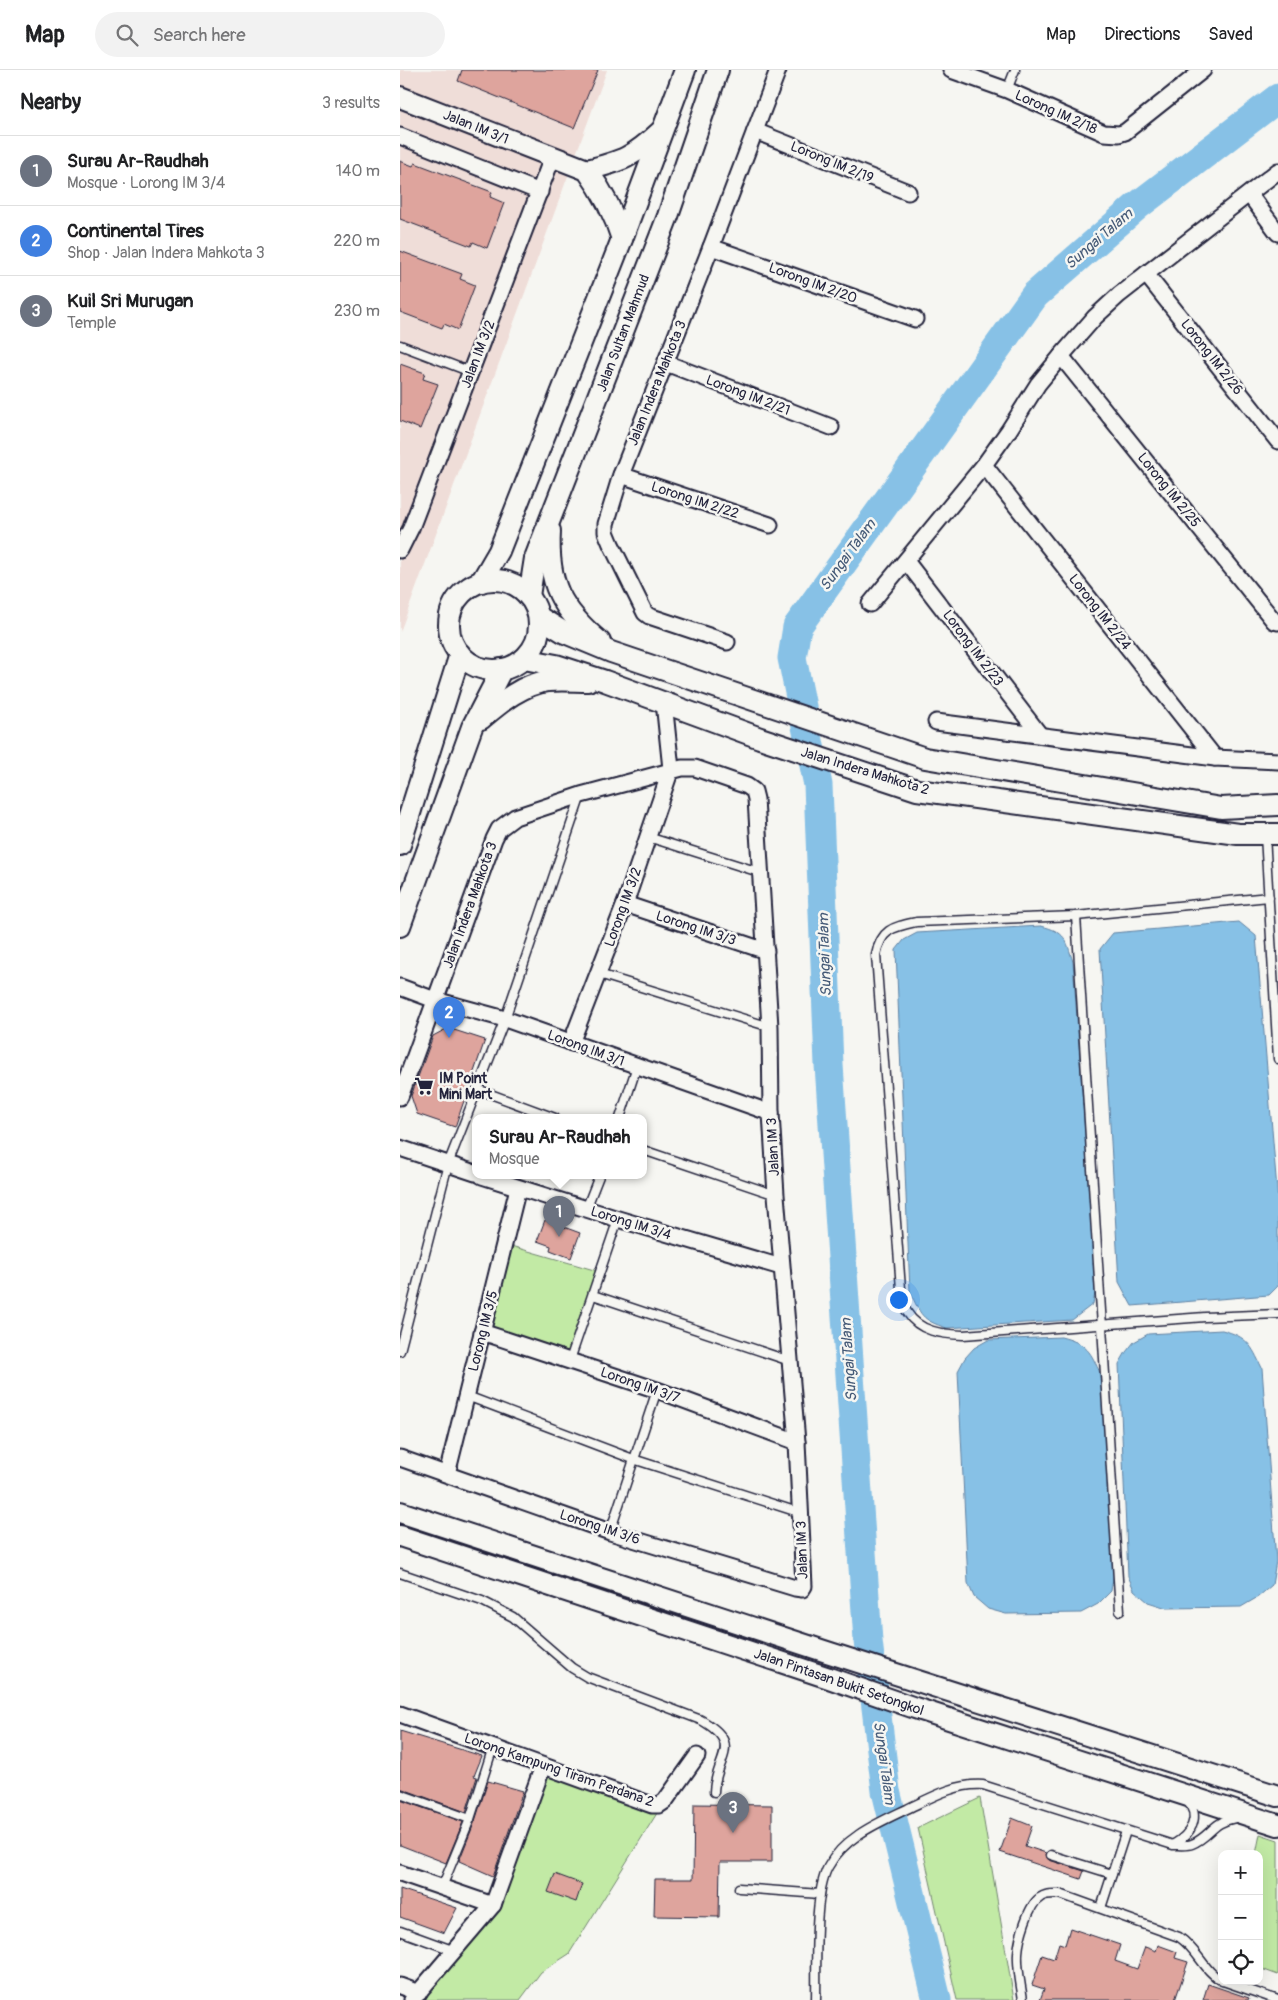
<!DOCTYPE html>
<html lang="en">
<head>
<meta charset="utf-8">
<style>
	:root { --surface:#fff; --page:#f2f2f2; --text:#202124; --muted:#757577; --line:#e0e0e0; --accent:#22223b }
	body { margin:0; font-family:Pangolin,sans-serif; background:var(--page); color:var(--text) }
	.controls { position:absolute; right:15px; bottom:15px; display:grid; overflow:hidden; border-radius:10px; box-shadow:0 5px 20px #0002 }
	.controls button { width:45px; height:45px; display:grid; place-items:center; padding:0; border:0; border-bottom:1px solid var(--line); background:var(--surface); color:var(--text); font:25px sans-serif }
	.you { position:absolute; left:498px; top:1229px; width:18px; height:18px; margin:-12px; border:4px solid #fff; border-radius:50%; background:#1a73e8; box-shadow:0 0 0 8px #1a73e833 }
	.badge { display:grid; place-items:center; width:32px; height:32px; border-radius:50%; background:var(--accent); color:#fff; font-size:16px; font-weight:700 }
	.pin { position:absolute; translate:-50% -41px; filter:drop-shadow(0 1px 2px #0008) }
	.pin::after { content:''; position:absolute; top:26px; width:18px; height:15px; background:inherit; clip-path:polygon(0 0,100% 0,50% 100%) }
	.popup { position:absolute; left:72px; top:1044px; width:175px; height:65px; box-sizing:border-box; display:grid; place-content:center; border-radius:10px; background:var(--surface); filter:drop-shadow(0 1px 4px #0005); font-size:16px; white-space:nowrap; color:var(--muted) }
	.popup b { font-size:19px; color:var(--text) }
	.popup::after { content:''; position:absolute; left:50%; top:100%; margin-left:-10px; border:10px solid transparent; border-top-color:var(--surface) }
	.list { margin:0; padding:0; list-style:none }
	h2 { display:flex; justify-content:space-between; align-items:center; height:65px; margin:0; padding:0 20px; font-size:21px }
	h2 small { font-size:16px; font-weight:400; color:var(--muted) }
	.list li { display:grid; grid-template-columns:32px 1fr auto; gap:15px; align-items:center; box-sizing:border-box; height:70px; padding:0 20px; border-top:1px solid var(--line) }
	.list b { display:block; font-size:19px; white-space:nowrap }
	.list p { margin:0; font-size:16px; white-space:nowrap; color:var(--muted) }
	.list em { font-size:16px; font-style:normal; color:var(--muted) }
	.icon { flex:none; width:28px; height:28px; fill:none; stroke:currentColor; stroke-width:2; stroke-linecap:round; stroke-linejoin:round }
	.map { position:relative; flex:none; width:878px; height:1930px; overflow:hidden }
	header { display:flex; align-items:center; gap:30px; box-sizing:border-box; height:70px; padding:0 25px; background:var(--surface); border-bottom:1px solid var(--line) }
	header strong { font-size:24px }
	nav { display:flex; gap:28px; margin-inline-start:auto; font-size:18px }
	.search { width:350px; height:45px; background:var(--page); display:flex; align-items:center; gap:12px; box-sizing:border-box; padding:0 18px; border-radius:28px; color:var(--muted); font-size:19px }
	main { display:flex }
	aside { flex:1; background:var(--surface) }
	.map>svg:first-child { display:block }
	.built { fill:#efddd8 }
	.green { fill:#c2eaa5; stroke:#728670 }
	.water { fill:#87c1e6; stroke:#5f81a2 }
	.lines { fill:none; stroke-linecap:round; stroke-linejoin:round }
	.river { stroke:#87c1e6; stroke-width:29 }
	.building { fill:#dea49d; stroke:#22223b }
	.lane-casing { stroke:#22223b; stroke-width:11 }
	.street-casing { stroke:#22223b; stroke-width:19 }
	.secondary-casing { stroke:#22223b; stroke-width:24 }
	.lane { stroke:#f6f6f2; stroke-width:8 }
	.street { stroke:#f6f6f2; stroke-width:15 }
	.secondary { stroke:#f6f6f2; stroke-width:20 }
	.labels { text-anchor:middle; dominant-baseline:central; stroke-width:5; stroke-linejoin:round; paint-order:stroke }
	.street-label { font-size:14px; fill:#22223b; stroke:#f6f6f2 }
	.poi-label { font-size:14px; font-weight:bold; fill:#22223b; stroke:#f6f6f2; text-anchor:start }
	.water-label { font-size:15px; font-style:italic; fill:#455a77; stroke:#f6f6f2 }
</style>
</head>
<body>
<header>
<strong>Map</strong>
<div class="search"><svg class="icon" aria-label="search" viewBox="0 0 24 24"><circle cx="10" cy="10" r="6"/><path d="M15 15l6 6"/></svg>Search here</div>
<nav><a>Map</a><a>Directions</a><a>Saved</a></nav>
</header>
<main>
<aside>
<h2>Nearby<small>3 results</small></h2>
<ul class="list">
<li><span class="badge" style="background:#6b7280">1</span><div><b>Surau Ar-Raudhah</b><p>Mosque · Lorong IM 3/4</p></div><em>140 m</em></li>
<li><span class="badge" style="background:#3f7fe0">2</span><div><b>Continental Tires</b><p>Shop · Jalan Indera Mahkota 3</p></div><em>220 m</em></li>
<li><span class="badge" style="background:#6b7280">3</span><div><b>Kuil Sri Murugan</b><p>Temple</p></div><em>230 m</em></li>
</ul>
</aside>
<div class="map">
<svg width="878" height="1930" viewBox="0 0 878 1930">
	<rect width="100%" height="100%" fill="#f6f6f2"/>
	<filter id="ink" filterUnits="userSpaceOnUse"><feTurbulence type="fractalNoise" baseFrequency=".02" numOctaves="2"/><feDisplacementMap in="SourceGraphic" scale="10" xChannelSelector="R" yChannelSelector="G"/><feConvolveMatrix kernelMatrix="1 2 1 2 8 2 1 2 1" color-interpolation-filters="sRGB"/></filter>
	<g filter="url(#ink)">
		<!-- built -->
		<path class="built" d="M0 0H207L0 562Z"/>
		<!-- green -->
		<g class="green">
			<path d="M104 1174 201 1202 170 1290 82 1262Z"/>
			<path d="M145 1700 259 1740 169 1884 141 1902 120 1930H15L96 1836Z"/>
			<path d="M580 1728 614 1930H557L518 1758Z"/>
			<path d="M860 1764 878 1770V1905L859 1898V1784H856Z"/>
		</g>
		<!-- water -->
		<g class="water">
			<path d="M839 852 856 866 878 1132V1216L869 1225 732 1236 719 1212 700 879 713 863Z"/>
			<path d="M641 856C666 862 666 869 673 892L696 1218 693 1234 672 1250 547 1258C521 1250 521 1245 510 1222L496 880 504 870 517 863Z"/>
			<path d="M822 1260C848 1267 851 1275 862 1298L876 1491 872 1515 858 1527 841 1537 767 1538 748 1532 734 1520 728 1506 719 1294 726 1282 734 1272 748 1264Z"/>
			<path d="M661 1267C688 1274 690 1281 701 1305L715 1497 711 1521 698 1534 681 1543 606 1544 588 1539 574 1527 568 1513 558 1301 565 1288 574 1278 588 1270Z"/>
		</g>
		<g class="lines">
			<!-- river -->
			<path class="river" d="M537 1930 486 1721 468 1571 429 995 418 715 392 588 397 557 635 225 737 136 878 28"/>
		</g>
		<!-- building -->
		<g class="building">
			<path d="M62 0H198L174 58 58 11Z"/>
			<path d="M0 91 13 96 15 93 92 122 90 127 104 133 87 178 73 172 71 176 0 149Z"/>
			<path d="M0 181 62 204 60 209 75 215 58 260 44 254 42 258 0 242Z"/>
			<path d="M0 294 25 303 23 309 38 314 20 359 0 351Z"/>
			<path d="M48 958 85 970 55 1057 17 1044 11 1026 33 966Z"/>
			<path d="M145 1150 180 1163 171 1188 150 1180 151 1176 137 1171Z"/>
			<path d="M0 1661 82 1686 74 1706 77 1707 66 1742 0 1718Z"/>
			<path d="M88 1711 123 1721 93 1806 59 1791 75 1751Z"/>
			<path d="M0 1730 63 1752 46 1793 0 1775Z"/>
			<path d="M294 1734 372 1735V1792H320L319 1847 254 1846 255 1809H293Z"/>
			<path d="M612 1748 632 1756 625 1776 646 1783 647 1788 649 1790 684 1801 681 1809 600 1782Z"/>
			<path d="M155 1804 182 1814 176 1832 148 1822Z"/>
			<path d="M0 1819 57 1838 44 1863 0 1847Z"/>
			<path d="M670 1858 720 1875 715 1891 737 1899 745 1877 756 1881 758 1875 777 1882 775 1888 788 1892 775 1930H640L644 1919 632 1915 642 1885 654 1889 659 1873 665 1875Z"/>
			<path d="M808 1914 849 1928 848 1930H803Z"/>
		</g>
		<g class="lines">
			<!-- lane casing -->
			<g class="lane-casing">
				<g id="lane">
					<path d="M607 20 615 0"/>
					<path d="M0 275 71 302"/>
					<path d="M865 765 878 989"/>
					<path d="M248 767 359 802"/>
					<path d="M869 827 676 846 516 852C493 857 481 859 476 885L501 1219C503 1226 503 1236 507 1242 519 1262 542 1264 563 1265L805 1247 878 1244"/>
					<path d="M676 846 720 1541"/>
					<path d="M199 904 370 957"/>
					<path d="M77 1019 155 1048"/>
					<path d="M220 1048 237 996"/>
					<path d="M243 1080 376 1125"/>
					<path d="M186 1139 199 1106"/>
					<path d="M193 1225 390 1291"/>
					<path d="M0 1281 48 1094 105 949 181 725"/>
					<path d="M170 1290 218 1149"/>
					<path d="M67 1326 233 1389 401 1443"/>
					<path d="M210 1462 257 1320"/>
					<path d="M0 1503 82 1531 113 1547 172 1598 187 1607 301 1650C345 1675 315 1688 314 1722"/>
					<path d="M0 1724 70 1749"/>
					<path d="M774 1774C790 1765 802 1747 787 1731"/>
					<path d="M651 1785 712 1804"/>
					<path d="M42 1817 70 1749 93 1677"/>
					<path d="M339 1818 420 1824"/>
					<path d="M701 1838 726 1761"/>
					<path d="M0 1861 55 1881"/>
					<path d="M823 1911 878 1930"/>
					<path d="M416 1930C417 1897 413 1825 428 1797 444 1767 478 1753 507 1739 530 1728 556 1713 583 1715L773 1775C779 1775 787 1776 792 1774 810 1767 812 1752 835 1748"/>
					<path d="M623 1930C621 1915 617 1899 618 1883 619 1869 628 1834 641 1827 646 1823 654 1824 660 1824L779 1867C798 1880 804 1901 822 1911"/>
				</g>
			</g>
			<!-- street casing -->
			<g class="street-casing">
				<g id="street">
					<path d="M551 0 607 20 704 63 719 64 725 62 803 0"/>
					<path d="M355 61 508 122"/>
					<path d="M0 66 140 122"/>
					<path d="M849 124 878 163"/>
					<path d="M311 177 515 249"/>
					<path d="M746 204 878 371"/>
					<path d="M661 286 874 551 878 552"/>
					<path d="M266 293 431 357"/>
					<path d="M584 395 815 688"/>
					<path d="M221 405 370 455"/>
					<path d="M0 480 11 458 152 88"/>
					<path d="M506 491 640 665"/>
					<path d="M470 534 584 395 609 360 638 314 661 286 695 247 719 225 878 101"/>
					<path d="M327 572 249 546 245 543 211 474 206 462V454L221 405 311 177 378 0"/>
					<path d="M536 652 815 688 878 691"/>
					<path d="M225 834 366 881"/>
					<path d="M0 917 35 930 105 949 371 1043"/>
					<path d="M171 973 225 834 271 699 264 632"/>
					<path d="M0 1027 94 769 99 759 115 747 181 725 282 698H295L347 716 354 721 356 729 370 957 371 1043 376 1125 397 1372 404 1516 402 1519 395 1518 210 1462 0 1388"/>
					<path d="M0 1078 75 1103"/>
					<path d="M82 1106 218 1149 381 1197"/>
					<path d="M82 1262 257 1320 397 1372"/>
					<path d="M47 1404 118 1118"/>
					<path d="M0 1644 252 1735H259L265 1731 297 1686"/>
					<path d="M0 1803 93 1835"/>
					<path d="M0 1916 19 1923"/>
					<path d="M12 1930 93 1835 143 1696"/>
				</g>
			</g>
			<!-- secondary casing -->
			<g class="secondary-casing">
				<g id="secondary">
					<path d="M0 27 187 100C203 122 214 143 222 169"/>
					<path d="M187 100C223 91 233 87 261 61"/>
					<path d="M150 461C147 514 161 539 200 572"/>
					<circle cx="94" cy="555" r="45"/>
					<path d="M81 512 99 481 222 169 285 0"/>
					<path d="M129 526 135 488 268 146 318 0"/>
					<path d="M139 547 165 563 211 582 525 688 821 738 878 735"/>
					<path d="M124 589 156 595 205 611 360 668 517 720 838 764H878"/>
					<path d="M81 649C100 633 122 614 148 611 161 610 175 611 188 611"/>
					<path d="M0 775 60 584"/>
					<path d="M0 856 72 657 102 599"/>
					<path d="M0 1442 427 1582 878 1726"/>
					<path d="M0 1466 429 1608 515 1638 878 1755"/>
				</g>
			</g>
			<!-- lane -->
			<use href="#lane" class="lane"/>
			<!-- street -->
			<use href="#street" class="street"/>
			<!-- secondary -->
			<use href="#secondary" class="secondary"/>
		</g>
	</g>
	<!-- icons -->
	<defs>
		<g id="supermarket-bare" transform="scale(1.5)"><path d="M-6-5.5h2.5l.6 2H6L4.5 2H-2.5L-4.4-4H-6ZM-1.5 3.2a1.3 1.3 0 1 0 .1 0ZM3 3.2a1.3 1.3 0 1 0 .1 0Z" fill="#22223b" stroke="#f6f6f2" stroke-width="2.5" paint-order="stroke"/></g>
	</defs>
	<g fill-rule="evenodd">
		<use href="#supermarket-bare" x="24" y="1016"/>
	</g>
	<g class="labels">
		<!-- street labels -->
		<g class="street-label">
			<text transform="translate(656 42) rotate(24)">Lorong IM 2/18</text>
			<text transform="translate(76 57) rotate(22)">Jalan IM 3/1</text>
			<text transform="translate(432 92) rotate(22)">Lorong IM 2/19</text>
			<text transform="translate(413 213) rotate(20)">Lorong IM 2/20</text>
			<text transform="translate(223 263) rotate(-69)">Jalan Sultan Mahmud</text>
			<text transform="translate(78 284) rotate(-69)">Jalan IM 3/2</text>
			<text transform="translate(812 287) rotate(52)">Lorong IM 2/26</text>
			<text transform="translate(257 313) rotate(-68)">Jalan Indera Mahkota 3</text>
			<text transform="translate(348 325) rotate(21)">Lorong IM 2/21</text>
			<text transform="translate(769 420) rotate(51)">Lorong IM 2/25</text>
			<text transform="translate(295 430) rotate(18)">Lorong IM 2/22</text>
			<text transform="translate(700 542) rotate(52)">Lorong IM 2/24</text>
			<text transform="translate(573 578) rotate(53)">Lorong IM 2/23</text>
			<text transform="translate(465 701) rotate(17)">Jalan Indera Mahkota 2</text>
			<text transform="translate(70 835) rotate(-70)">Jalan Indera Mahkota 3</text>
			<text transform="translate(223 837) rotate(-70)">Lorong IM 3/2</text>
			<text transform="translate(296 858) rotate(18)">Lorong IM 3/3</text>
			<text transform="translate(186 978) rotate(20)">Lorong IM 3/1</text>
			<text transform="translate(373 1077) rotate(-93)">Jalan IM 3</text>
			<text transform="translate(231 1153) rotate(17)">Lorong IM 3/4</text>
			<text transform="translate(83 1261) rotate(-76)">Lorong IM 3/5</text>
			<text transform="translate(240 1315) rotate(19)">Lorong IM 3/7</text>
			<text transform="translate(200 1457) rotate(18)">Lorong IM 3/6</text>
			<text transform="translate(402 1480) rotate(-92)">Jalan IM 3</text>
			<text transform="translate(439 1612) rotate(19)">Jalan Pintasan Bukit Setongkol</text>
			<text transform="translate(159 1700) rotate(19)">Lorong Kampung Tiram Perdana 2</text>
		</g>
		<!-- poi labels -->
		<g class="poi-label">
			<text x="39" y="1008">IM Point<tspan x="39" dy="16">Mini Mart</tspan></text>
		</g>
		<!-- water labels -->
		<g class="water-label">
			<text transform="translate(699 169) rotate(-41)">Sungai Talam</text>
			<text transform="translate(448 485) rotate(-54)">Sungai Talam</text>
			<text transform="translate(425 885) rotate(-92)">Sungai Talam</text>
			<text transform="translate(449 1290) rotate(-94)">Sungai Talam</text>
			<text transform="translate(484 1693) rotate(82)">Sungai Talam</text>
		</g>
	</g>
</svg>
<div class="controls">
<button>+</button>
<button>−</button>
<button><svg class="icon" aria-label="locate" viewBox="0 0 24 24"><circle cx="12" cy="12" r="6"/><path d="M12 2v4M12 18v4M2 12h4M18 12h4"/></svg></button>
</div>
<div class="you"></div>
<div class="pin badge" style="left:159px;top:1167px;background:#6b7280">1</div>
<div class="popup"><b>Surau Ar-Raudhah</b>Mosque</div>
<div class="pin badge" style="left:49px;top:968px;background:#3f7fe0">2</div>
<div class="pin badge" style="left:333px;top:1763px;background:#6b7280">3</div>
</div>
</main>
</body>
</html>
